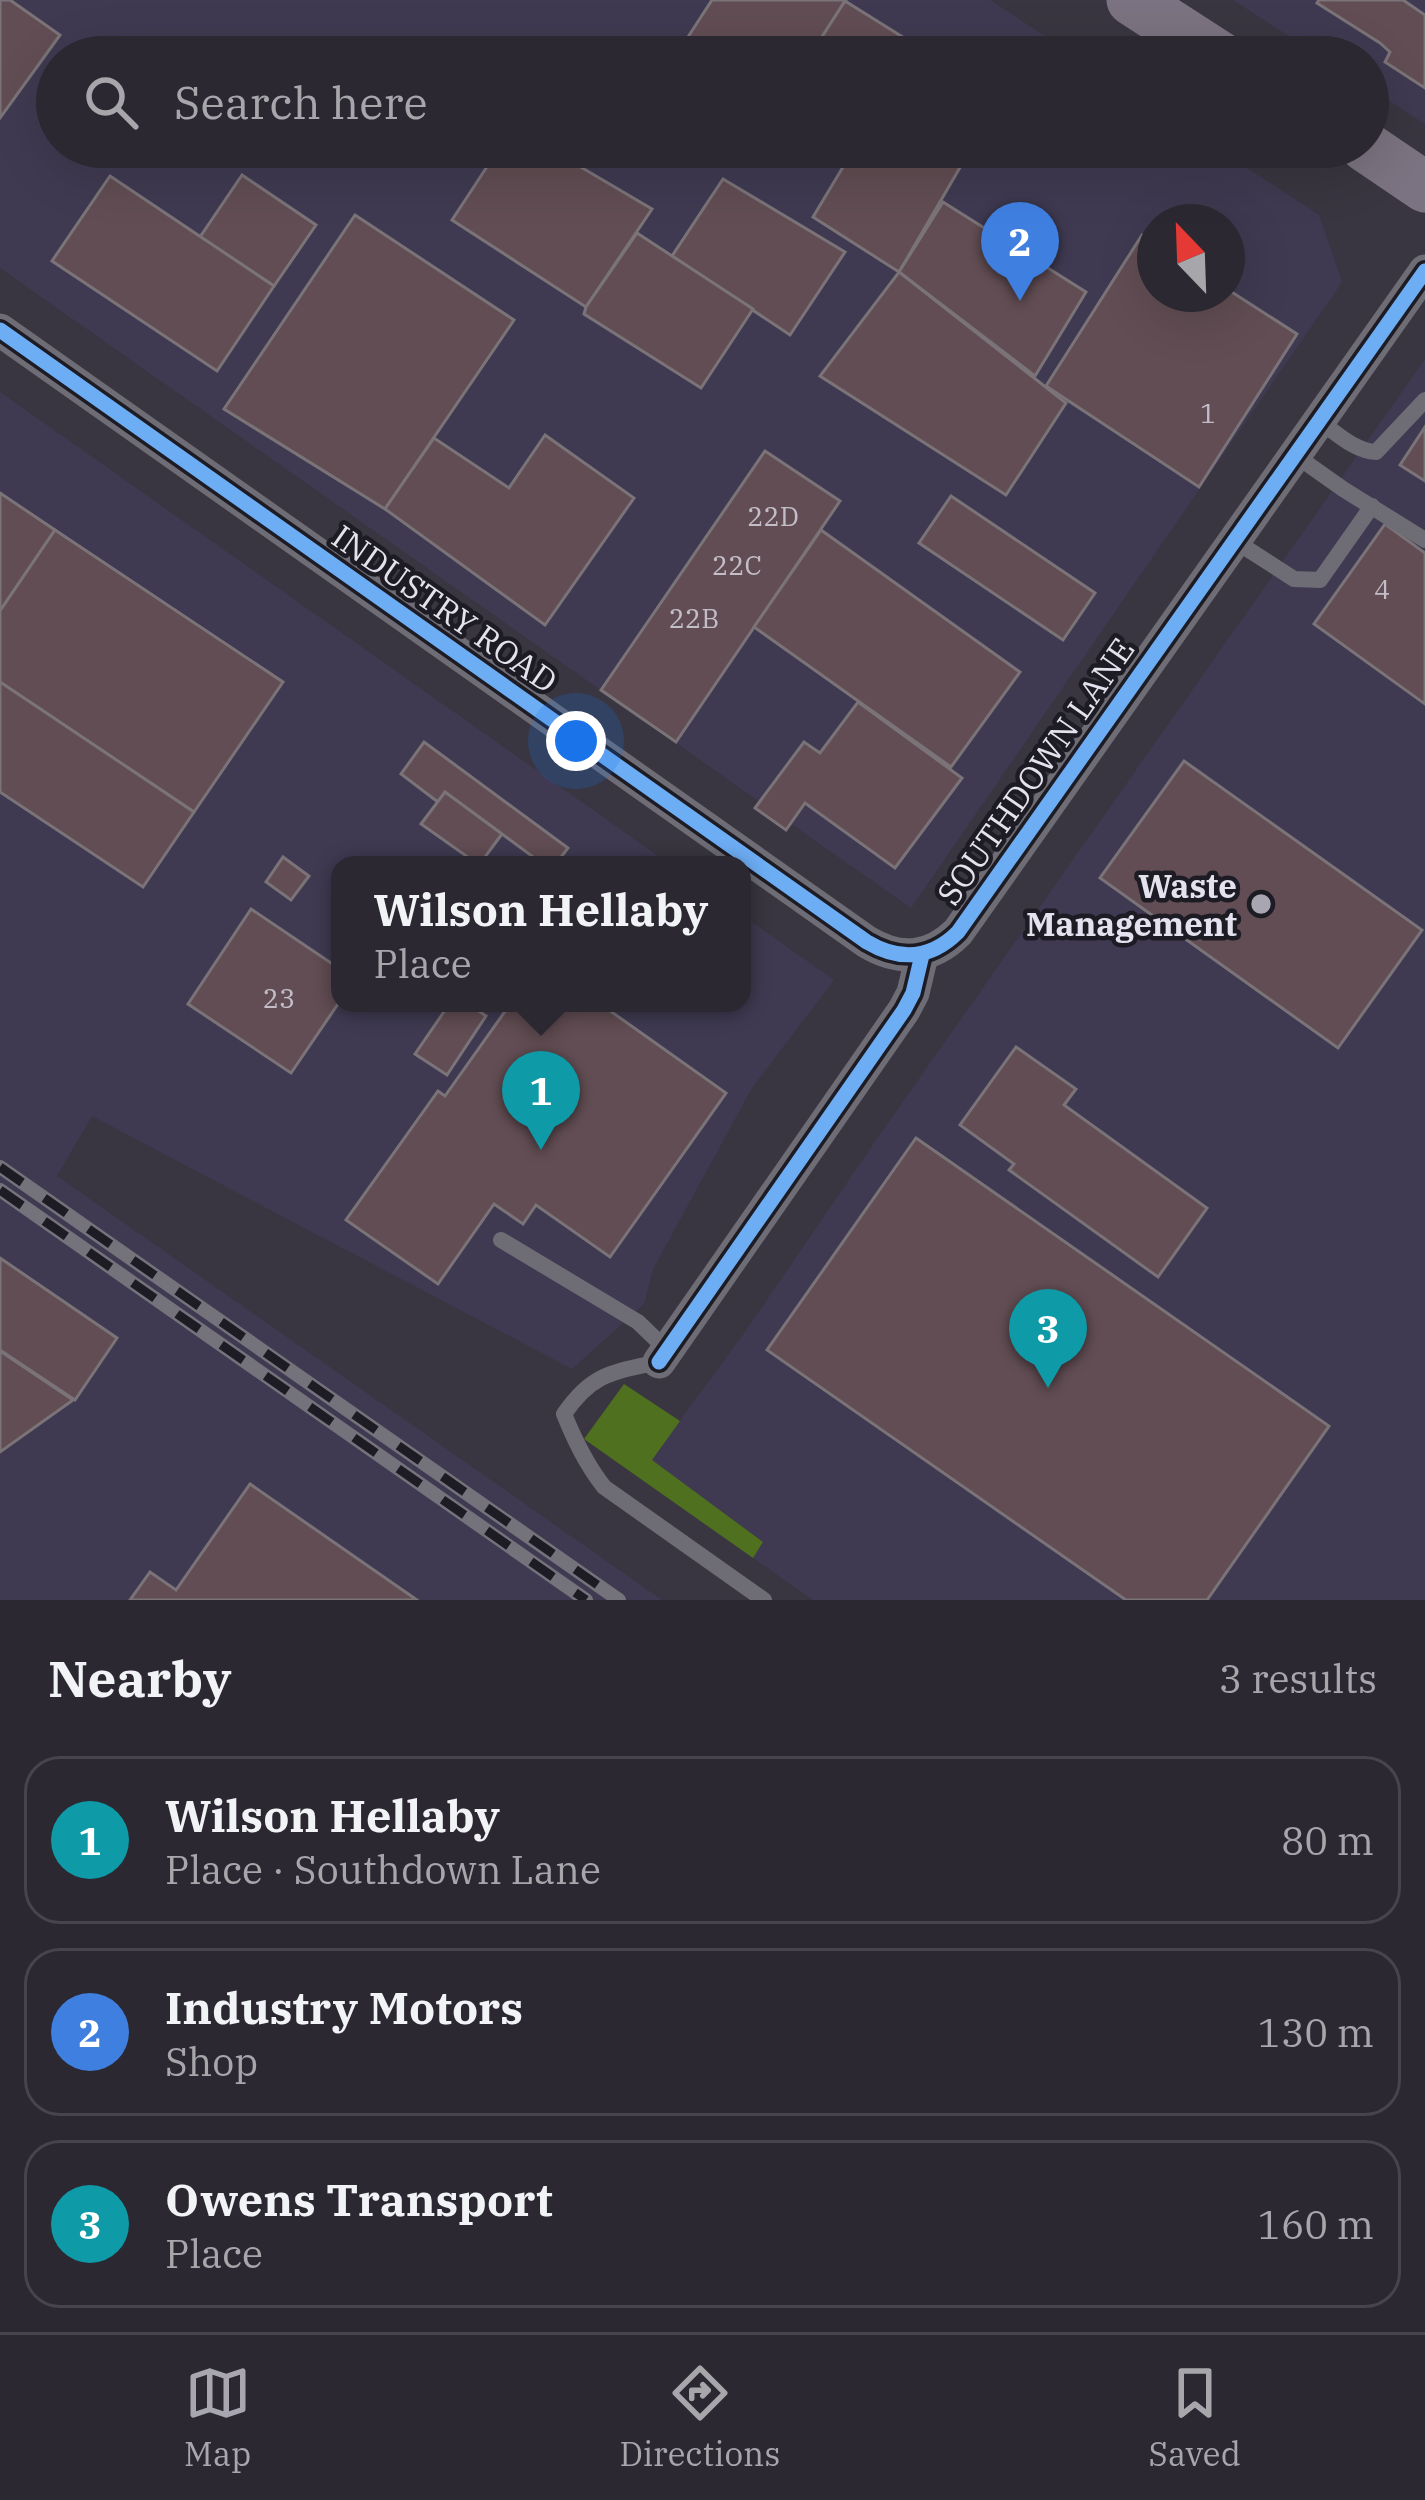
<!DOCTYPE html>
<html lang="en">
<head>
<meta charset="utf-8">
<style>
	:root { --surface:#2b2831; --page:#333039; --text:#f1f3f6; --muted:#a6a6ab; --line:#47444d; --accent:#a8a6b1 }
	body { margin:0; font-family:"IBM Plex Serif",serif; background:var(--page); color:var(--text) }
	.compass { position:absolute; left:1137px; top:204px; width:108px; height:108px; border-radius:50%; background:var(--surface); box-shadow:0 12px 48px #0002; rotate:337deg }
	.you { position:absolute; left:576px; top:741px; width:42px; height:42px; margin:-30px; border:9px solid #fff; border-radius:50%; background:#1a73e8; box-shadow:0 0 0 18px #1a73e833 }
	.badge { display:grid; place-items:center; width:78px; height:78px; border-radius:50%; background:var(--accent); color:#fff; font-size:39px; font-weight:700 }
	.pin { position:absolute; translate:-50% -99px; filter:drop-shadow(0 3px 6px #0008) }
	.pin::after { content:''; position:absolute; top:63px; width:42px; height:36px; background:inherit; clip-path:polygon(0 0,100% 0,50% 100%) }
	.popup { position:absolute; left:331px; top:856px; width:420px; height:156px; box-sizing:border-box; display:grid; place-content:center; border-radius:24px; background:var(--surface); filter:drop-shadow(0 3px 9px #0005); font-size:39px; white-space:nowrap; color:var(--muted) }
	.popup b { font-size:45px; color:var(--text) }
	.popup::after { content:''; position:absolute; left:50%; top:100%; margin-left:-24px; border:24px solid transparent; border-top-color:var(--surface) }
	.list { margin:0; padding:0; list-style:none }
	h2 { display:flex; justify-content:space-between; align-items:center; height:156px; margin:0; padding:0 48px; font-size:51px }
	h2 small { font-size:39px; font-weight:400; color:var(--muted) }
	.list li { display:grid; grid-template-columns:78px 1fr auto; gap:36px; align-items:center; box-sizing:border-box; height:168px; margin:0 24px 24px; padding:0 24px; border:3px solid var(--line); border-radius:36px }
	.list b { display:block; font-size:45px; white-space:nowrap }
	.list p { margin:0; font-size:39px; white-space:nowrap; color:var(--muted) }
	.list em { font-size:39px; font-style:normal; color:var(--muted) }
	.icon { flex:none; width:66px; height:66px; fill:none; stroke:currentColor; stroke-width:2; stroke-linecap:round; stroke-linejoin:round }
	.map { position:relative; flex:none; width:1425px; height:1600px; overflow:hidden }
	.search { position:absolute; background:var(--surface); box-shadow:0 12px 48px #0002; left:36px; right:36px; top:36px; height:132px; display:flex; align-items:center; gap:30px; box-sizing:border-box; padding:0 42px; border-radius:66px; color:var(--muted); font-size:45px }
	.sheet { height:732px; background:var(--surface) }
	nav { display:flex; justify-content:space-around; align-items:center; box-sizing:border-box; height:168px; border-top:3px solid var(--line); background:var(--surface); font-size:33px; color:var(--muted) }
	nav a { display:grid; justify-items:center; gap:6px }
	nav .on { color:var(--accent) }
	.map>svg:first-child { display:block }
	.built { fill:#3f3a51; fill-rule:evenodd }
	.forest { fill:#4f701f }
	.building { fill:#614d53; stroke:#7a7378; stroke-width:3 }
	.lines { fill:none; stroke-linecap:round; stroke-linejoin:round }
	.service { stroke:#6e6c74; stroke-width:16 }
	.minor { stroke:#6e6c74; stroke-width:33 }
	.primary { stroke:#7b7381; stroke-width:51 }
	.rail-casing { stroke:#74727a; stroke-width:14 }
	.rail { stroke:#1d1b24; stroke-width:9; stroke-dasharray:27; stroke-linecap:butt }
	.cycleway-casing { stroke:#1d1b24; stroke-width:22 }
	.cycleway { stroke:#6dadf4; stroke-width:15 }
	.poi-dot { fill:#a8a6b1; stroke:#1d1b24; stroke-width:4.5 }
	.labels { text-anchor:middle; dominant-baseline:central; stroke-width:9; stroke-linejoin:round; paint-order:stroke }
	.number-label { font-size:27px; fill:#c3bdc7 }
	.street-label { font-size:33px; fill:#e4e2ee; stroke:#1d1b24 }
	.poi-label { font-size:33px; font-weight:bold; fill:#e4e2ee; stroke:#1d1b24; text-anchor:end }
</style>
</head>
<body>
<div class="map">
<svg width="1425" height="1600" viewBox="0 0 1425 1600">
	<rect width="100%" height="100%" fill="#393641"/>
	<!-- built -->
	<g class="built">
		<path d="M0 0H990L1077 57H57V147H1215L1319 215 1342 282 911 908 0 268ZM1155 222H1227V294H1155Z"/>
		<path d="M1233 0H1425V124L1368 87V57H1321Z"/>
		<path d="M1425 359V1600H813L753 1558 762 1541 651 1460 745 1332 883 1130Z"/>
		<path d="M0 392 671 865H340V1003H742V915L834 980 752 1088 653 1269 644 1304 572 1369 92 1116 57 1176 662 1600H0Z"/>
	</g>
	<!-- forest -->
	<path class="forest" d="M624 1384 680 1421 652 1460 763 1542 753 1558 584 1439Z"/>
	<!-- building -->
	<g class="building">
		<path d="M0 0H10L60 35 0 118Z"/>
		<path d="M712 0H846L809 57H675Z"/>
		<path d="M1319 0H1403L1425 15V88L1385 62 1390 52 1380 43 1317 3Z"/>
		<path d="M845 1 917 46 909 57H809Z"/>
		<path d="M500 147H551L550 149 652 209 586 307 452 220Z"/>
		<path d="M824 147H851L843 159Z"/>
		<path d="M855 147H972L899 272 813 217Z"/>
		<path d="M242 175 316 225 274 286 200 237Z"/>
		<path d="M110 176 274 286 217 371 52 261Z"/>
		<path d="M723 179 845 252 790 335 672 256Z"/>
		<path d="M943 202 1086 292 1035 376 899 272Z"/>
		<path d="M355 215 514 320 385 509 224 409Z"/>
		<path d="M637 233 753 309 701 388 584 314 586 307Z"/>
		<path d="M1142 235 1155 243V294H1227V289L1297 334 1199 487 1046 386Z"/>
		<path d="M899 272 1066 403 1006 495 820 376Z"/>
		<path d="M1425 427V481L1400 465Z"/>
		<path d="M545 435 634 498 545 625 385 509 434 438 509 488Z"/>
		<path d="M765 451 840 501 676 742 601 690Z"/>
		<path d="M0 493 55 530 0 611Z"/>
		<path d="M951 496 1095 593 1063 640 919 543Z"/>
		<path d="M1385 524 1425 553V704L1314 624Z"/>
		<path d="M55 530 283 682 194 812 0 682V611Z"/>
		<path d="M821 530 1020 672 951 767 754 627Z"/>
		<path d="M0 682 194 812 143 887 0 792Z"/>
		<path d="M858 702 962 778 895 868 805 803 786 830 755 808 804 742 820 753Z"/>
		<path d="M424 742 568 848 555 865H544L445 792 438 802 401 774Z"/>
		<path d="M1184 761 1422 930 1338 1048 1100 878Z"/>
		<path d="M445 792 502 834 479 865 421 824Z"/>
		<path d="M283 857 309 876 291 900 266 882Z"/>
		<path d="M251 909 340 969V1001L291 1073 188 1004Z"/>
		<path d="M450 1003H467L486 1016 447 1075 415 1054Z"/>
		<path d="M511 1003H599L726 1093 610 1257 536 1205 523 1224 494 1204 438 1284 346 1220 438 1091 445 1096Z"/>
		<path d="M1016 1047 1076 1089 1064 1105 1207 1208 1158 1277 1009 1170 1014 1164 960 1125Z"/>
		<path d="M916 1138 1329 1426 1207 1600H1126L767 1350Z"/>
		<path d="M0 1258 117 1338 75 1400 0 1350Z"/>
		<path d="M0 1351 73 1400 0 1452Z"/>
		<path d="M250 1484 417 1600H130L150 1572 176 1590Z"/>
	</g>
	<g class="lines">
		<!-- service -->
		<g class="service">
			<path d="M1319 421C1337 433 1354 451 1376 452L1425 400"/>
			<path d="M1295 455 1343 489 1425 540"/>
			<path d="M1235 541 1294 579 1320 580 1372 506"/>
			<path d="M501 1240 638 1322 667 1350"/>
			<path d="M659 1362C613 1372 592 1373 564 1414 575 1441 586 1464 604 1487L764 1600"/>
		</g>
		<!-- minor -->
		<g class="minor">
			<path d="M0 330 867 942C899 961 930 960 958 932L1425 271"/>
			<path d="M659 1362 904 1010 913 993 922 955"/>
		</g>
		<!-- primary -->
		<g class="primary">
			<path d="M1132 0 1220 57"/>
			<path d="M1366 147 1425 187"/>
		</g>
		<!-- rail casing -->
		<g class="rail-casing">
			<g id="rail">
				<path d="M0 1167 619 1600"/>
				<path d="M0 1190 586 1600"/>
			</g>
		</g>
		<!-- rail -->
		<use href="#rail" class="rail"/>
		<!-- cycleway casing -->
		<g class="cycleway-casing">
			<g id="cycleway">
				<path d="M0 330 867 942C899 961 930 960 958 932L1425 271"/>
				<path d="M659 1362 904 1010 913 993 922 955"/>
			</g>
		</g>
		<!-- cycleway -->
		<use href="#cycleway" class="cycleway"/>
	</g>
	<!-- markers -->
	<circle class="poi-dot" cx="1261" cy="904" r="12"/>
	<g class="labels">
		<!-- number labels -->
		<g class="number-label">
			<text x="1208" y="412">1</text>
			<text x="773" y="515">22D</text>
			<text x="737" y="564">22C</text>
			<text x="1382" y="588">4</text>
			<text x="694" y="617">22B</text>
			<text x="279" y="997">23</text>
		</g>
		<!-- street labels -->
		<g class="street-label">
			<text transform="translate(445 608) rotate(35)">INDUSTRY ROAD</text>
			<text transform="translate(1035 771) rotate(-55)">SOUTHDOWN LANE</text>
		</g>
		<!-- poi labels -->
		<g class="poi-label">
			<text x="1237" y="885">Waste<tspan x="1237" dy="38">Management</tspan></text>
		</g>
	</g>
</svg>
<svg class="compass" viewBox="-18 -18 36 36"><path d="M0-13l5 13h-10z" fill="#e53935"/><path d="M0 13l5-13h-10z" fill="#a6a6ab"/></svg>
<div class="you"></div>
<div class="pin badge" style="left:541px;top:1150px;background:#0f9aa8">1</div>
<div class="popup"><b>Wilson Hellaby</b>Place</div>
<div class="pin badge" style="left:1020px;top:301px;background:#3f7fe0">2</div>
<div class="pin badge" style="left:1048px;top:1388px;background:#0f9aa8">3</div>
<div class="search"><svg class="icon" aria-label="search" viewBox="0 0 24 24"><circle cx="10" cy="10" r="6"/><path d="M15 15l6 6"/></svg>Search here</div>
</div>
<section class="sheet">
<h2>Nearby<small>3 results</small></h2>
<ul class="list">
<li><span class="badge" style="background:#0f9aa8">1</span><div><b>Wilson Hellaby</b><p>Place · Southdown Lane</p></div><em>80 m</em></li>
<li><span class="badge" style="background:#3f7fe0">2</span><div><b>Industry Motors</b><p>Shop</p></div><em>130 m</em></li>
<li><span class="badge" style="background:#0f9aa8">3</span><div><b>Owens Transport</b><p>Place</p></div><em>160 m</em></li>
</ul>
</section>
<nav>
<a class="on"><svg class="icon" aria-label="map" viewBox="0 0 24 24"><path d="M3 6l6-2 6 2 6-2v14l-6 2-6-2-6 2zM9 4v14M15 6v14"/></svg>Map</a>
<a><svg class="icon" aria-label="directions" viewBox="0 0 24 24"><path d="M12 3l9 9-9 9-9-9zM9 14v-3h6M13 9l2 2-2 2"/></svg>Directions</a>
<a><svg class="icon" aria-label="saved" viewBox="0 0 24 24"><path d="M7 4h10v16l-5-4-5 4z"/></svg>Saved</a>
</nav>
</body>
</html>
